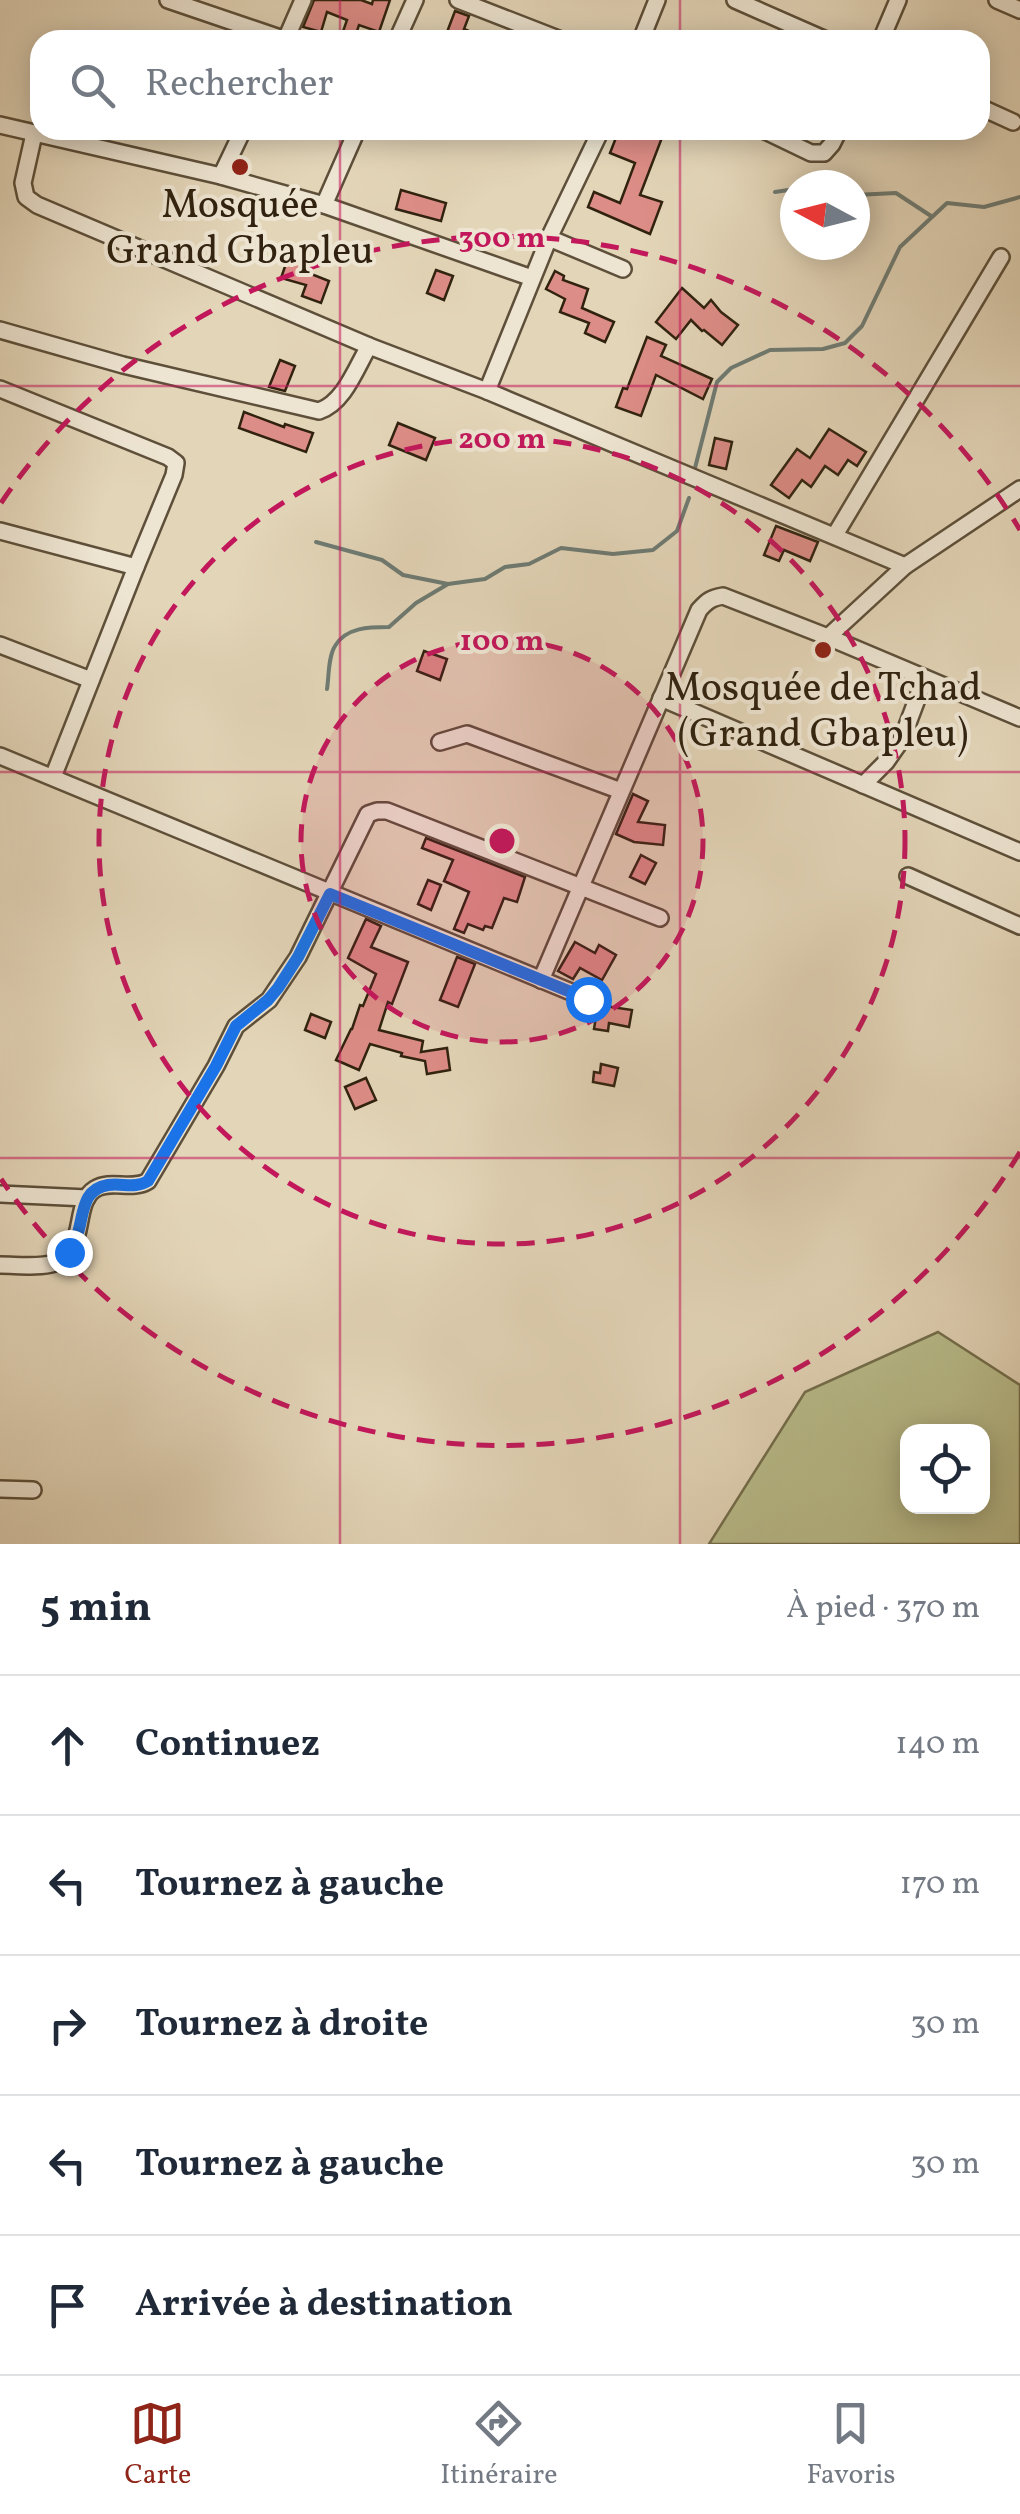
<!DOCTYPE html>
<html lang="fr">
<head>
<meta charset="utf-8">
<style>
	:root { --surface:#fff; --page:#f6f6f7; --text:#1f2937; --muted:#747a83; --line:#e0e1e3; --accent:#8f2418 }
	body { margin:0; font-family:Vollkorn,serif; background:var(--page); color:var(--text) }
	.controls { position:absolute; right:30px; bottom:30px; display:grid; overflow:hidden; border-radius:20px; box-shadow:0 5px 25px #0003 }
	.controls button { width:90px; height:90px; display:grid; place-items:center; padding:0; border:0; border-bottom:2px solid var(--line); background:var(--surface); color:var(--text); font:50px sans-serif }
	.compass { position:absolute; left:780px; top:170px; width:90px; height:90px; border-radius:50%; background:var(--surface); box-shadow:0 5px 25px #0003; rotate:277deg }
	.stop { position:absolute; width:30px; height:30px; margin:-22px; border:8px solid #1a73e8; border-radius:50%; background:#fff }
	.stop.end { background:#1a73e8; border-color:#fff; box-shadow:0 2px 10px #0008 }
	.list { margin:0; padding:0; list-style:none }
	h2 { display:flex; justify-content:space-between; align-items:center; height:130px; margin:0; padding:0 40px; font-size:42px }
	h2 small { font-size:32px; font-weight:400; color:var(--muted) }
	.list li { display:grid; grid-template-columns:65px 1fr auto; gap:30px; align-items:center; box-sizing:border-box; height:140px; padding:0 40px; border-top:2px solid var(--line) }
	.list b { display:block; font-size:38px; white-space:nowrap }
	.list em { font-size:32px; font-style:normal; color:var(--muted) }
	.icon { flex:none; width:55px; height:55px; fill:none; stroke:currentColor; stroke-width:2; stroke-linecap:round; stroke-linejoin:round }
	.map { position:relative; flex:none; width:1020px; height:1544px; overflow:hidden }
	.search { position:absolute; background:var(--surface); box-shadow:0 5px 25px #0003; left:30px; right:30px; top:30px; height:110px; display:flex; align-items:center; gap:25px; box-sizing:border-box; padding:0 35px; border-radius:30px; color:var(--muted); font-size:38px }
	.sheet { height:830px; background:var(--surface) }
	nav { display:flex; justify-content:space-around; align-items:center; box-sizing:border-box; height:140px; border-top:2px solid var(--line); background:var(--surface); font-size:28px; color:var(--muted) }
	nav a { display:grid; justify-items:center; gap:5px }
	nav .on { color:var(--accent) }
	.map>svg:first-child { display:block }
	.green { fill:#b9bc8b; stroke:#746f4d; stroke-width:2.5; fill-rule:evenodd }
	.lines { fill:none; stroke-linecap:round; stroke-linejoin:round }
	.stream { stroke:#6e7b73; stroke-width:4 }
	.building { fill:#dd8d87; stroke:#30220f; stroke-width:2.5 }
	.minor-casing { stroke:#5d4f39; stroke-width:20 }
	.minor { stroke:#ede4d1; stroke-width:15 }
	.route { stroke:#1a73e8; stroke-width:12 }
	.grid { fill:none; stroke:#c2185b; stroke-width:2.5; stroke-opacity:0.55 }
	.ring { fill:none; stroke:#c2185b; stroke-width:5; stroke-dasharray:18 12 }
	.poi-dot { fill:#8f2418; stroke:#ede4d1; stroke-width:4 }
	.labels { text-anchor:middle; dominant-baseline:central; stroke-width:8; stroke-linejoin:round; paint-order:stroke }
	.poi-label { font-size:40px; fill:#30220f; stroke:#ede4d1 }
	.centre { fill:#c2185b; stroke:#ede4d1; stroke-width:5 }
	.ring-label { font-size:30px; text-anchor:middle; font-weight:bold; fill:#c2185b; stroke:#ede4d1; stroke-width:8; stroke-linejoin:round; paint-order:stroke }
</style>
</head>
<body>
<div class="map">
<svg width="1020" height="1544" viewBox="0 0 1020 1544">
	<rect width="100%" height="100%" fill="#e3d5b8"/>
	<filter id="stains"><feTurbulence type="fractalNoise" baseFrequency=".002" numOctaves="4"/><feColorMatrix values="0 0 0 0 .2 0 0 0 0 .09 0 0 0 0 .02 0 0 0 .5 -.17"/></filter>
	<radialGradient id="worn" r=".72"><stop offset=".6" stop-color="#630" stop-opacity="0"/><stop offset="1" stop-color="#630" stop-opacity=".3"/></radialGradient>
	<!-- green -->
	<path class="green" d="M938 1332 1020 1385V1544H709L805 1392ZM908 1432H982V1506H908Z"/>
	<g class="lines">
		<!-- stream -->
		<g class="stream">
			<path d="M775 192 795 189"/>
			<path d="M855 195 896 193 931 216"/>
			<path d="M695 468 717 382 731 368 770 350 823 349 845 343 862 326 900 247 947 203 984 207 1020 197"/>
			<path d="M316 542 382 560 403 575 448 584"/>
			<path d="M327 689C329 677 328 657 335 646 346 627 370 627 389 627L416 603 448 584 485 579 505 567 529 564 561 548 613 554 653 550 677 531 689 498"/>
		</g>
	</g>
	<!-- building -->
	<g class="building">
		<path d="M314 0H361L372 4 373 0H390L379 32 359 25 354 40H340L347 20 327 12 321 32 303 27Z"/>
		<path d="M455 11 469 16 464 29 490 40H444Z"/>
		<path d="M619 130H651L663 135 640 195 662 202 650 234 588 207 594 192 620 203 635 163 610 153Z"/>
		<path d="M401 190 446 203 441 221 396 209Z"/>
		<path d="M288 258 303 263 301 270 329 281 321 303 302 296 306 285 281 278Z"/>
		<path d="M436 270 453 276 444 300 427 293Z"/>
		<path d="M555 271 564 276 563 280 588 289 582 308 614 322 605 342 585 333 589 323 560 312 565 299 546 289Z"/>
		<path d="M682 288 704 308 711 300 721 312 738 325 722 345 704 330 702 331 691 320 676 339 656 322Z"/>
		<path d="M647 337 666 345 661 356 712 379 703 399 656 375 641 416 616 407 623 388 627 389Z"/>
		<path d="M280 360 295 366 285 391 269 387Z"/>
		<path d="M244 412 284 427 285 424 313 433 306 452 239 428Z"/>
		<path d="M398 423 435 438 426 460 389 445Z"/>
		<path d="M829 429 866 452 857 466 848 460 838 475 825 466 811 487 802 480 789 498 771 485 797 449 810 458Z"/>
		<path d="M715 438 732 442 726 469 709 465Z"/>
		<path d="M776 526 818 542 810 561 784 550 779 561 764 555Z"/>
		<path d="M424 651 447 659 440 680 417 671Z"/>
		<path d="M633 794 648 801 638 822 665 825 663 845 634 842 616 834Z"/>
		<path d="M426 838 525 877 517 902 504 898 492 928 485 926 483 930 468 924 464 933 454 929 469 892 444 881 453 860 422 848Z"/>
		<path d="M641 855 656 863 645 884 630 877Z"/>
		<path d="M428 880 441 885 431 910 418 904Z"/>
		<path d="M366 919 381 926 371 947 408 962 392 1004 388 1002 379 1030 423 1041 421 1052 447 1048 450 1070 427 1074 425 1061 401 1056 402 1053 370 1044 359 1070 336 1060 351 1029H352L360 1005 363 1006 376 974 348 958Z"/>
		<path d="M575 942 595 953 599 945 616 955 602 980 580 968 573 979 558 971Z"/>
		<path d="M457 957 475 964 458 1007 440 1000Z"/>
		<path d="M598 1005 632 1010 629 1027 609 1023 608 1031 594 1029Z"/>
		<path d="M311 1014 331 1022 325 1038 305 1030Z"/>
		<path d="M601 1064 618 1068 614 1086 593 1082 594 1072 600 1073Z"/>
		<path d="M366 1078 376 1100 355 1109 345 1087Z"/>
	</g>
	<g class="lines">
		<!-- minor casing -->
		<g class="minor-casing">
			<g id="minor">
				<path d="M168 0 286 40"/>
				<path d="M458 0 561 40"/>
				<path d="M735 0 826 40"/>
				<path d="M997 0 1020 10"/>
				<path d="M286 39 303 0"/>
				<path d="M397 40 415 0"/>
				<path d="M641 40 657 0"/>
				<path d="M881 40 898 0"/>
				<path d="M980 107 1013 122"/>
				<path d="M0 125 221 176 324 205 532 278"/>
				<path d="M763 130 811 153H824L832 144 839 130"/>
				<path d="M34 134 23 183 26 197 37 205 369 346 487 391 905 566"/>
				<path d="M221 176 243 130"/>
				<path d="M324 205 357 130"/>
				<path d="M549 238 623 269"/>
				<path d="M0 330 123 365 319 411C344 403 356 368 369 346"/>
				<path d="M0 389 168 457 176 463 174 475 136 567 53 777"/>
				<path d="M487 391 549 238 601 130"/>
				<path d="M1020 489 905 566 828 637 1020 718"/>
				<path d="M0 531 136 567"/>
				<path d="M835 535 1001 257"/>
				<path d="M0 645 91 680"/>
				<path d="M661 698 1020 852"/>
				<path d="M440 742 467 734 621 791"/>
				<path d="M0 756 588 999"/>
				<path d="M863 785 886 762 902 739 925 678"/>
				<path d="M908 876 1020 926"/>
				<path d="M541 980 699 610C707 601 711 598 723 596L828 637"/>
				<path d="M0 1194 87 1198"/>
				<path d="M0 1265C17 1265 39 1268 55 1263 88 1251 72 1203 95 1189 111 1179 132 1191 148 1181L216 1066 236 1026 269 1000 298 957 368 814 377 811H387L660 918"/>
				<path d="M0 1489 33 1490"/>
			</g>
		</g>
		<!-- minor -->
		<use href="#minor" class="minor"/>
	</g>
	<g class="lines">
		<!-- route -->
		<path class="route" d="M69 1252C73 1244 77 1238 79 1229 84 1209 84 1189 108 1185 123 1183 135 1189 148 1181L216 1066 236 1026 268 1000 278 988 298 957 330 894 588 999"/>
	</g>
	<!-- grid -->
	<path class="grid" d="M340 0V40M680 0V40M340 130V1544M680 130V1544M0 386H1020M0 772H1020M0 1158H1020"/>
	<!-- distance rings -->
	<circle cx="502" cy="841" r="201" fill="#c2185b" fill-opacity=".12"/>
	<g class="ring">
		<circle cx="502" cy="841" r="201"/>
		<circle cx="502" cy="841" r="403"/>
		<path d="M1020 1152A604 604 0 0 1 1 1179M1 503A604 604 0 0 1 1020 530"/>
	</g>
	<!-- markers -->
	<g class="poi-dot">
		<circle cx="240" cy="167" r="10"/>
		<circle cx="823" cy="650" r="10"/>
	</g>
	<g class="labels">
		<!-- poi labels -->
		<g class="poi-label">
			<text x="240" y="207">Mosquée<tspan x="240" dy="46">Grand Gbapleu</tspan></text>
			<text x="823" y="690">Mosquée de Tchad<tspan x="823" dy="46">(Grand Gbapleu)</tspan></text>
		</g>
	</g>
	<circle cx="502" cy="841" r="15" class="centre"/>
	<g class="ring-label">
		<text x="502" y="247">300 m</text>
		<text x="502" y="448">200 m</text>
		<text x="502" y="650">100 m</text>
	</g>
	<rect width="100%" height="100%" filter="url(#stains)"/>
	<rect width="100%" height="100%" fill="url(#worn)"/>
</svg>
<div class="controls">
<button><svg class="icon" aria-label="locate" viewBox="0 0 24 24"><circle cx="12" cy="12" r="6"/><path d="M12 2v4M12 18v4M2 12h4M18 12h4"/></svg></button>
</div>
<svg class="compass" viewBox="-18 -18 36 36"><path d="M0-13l5 13h-10z" fill="#e53935"/><path d="M0 13l5-13h-10z" fill="#747a83"/></svg>
<div class="stop" style="left:588px;top:999px"></div>
<div class="stop end" style="left:69px;top:1252px"></div>
<div class="search"><svg class="icon" aria-label="search" viewBox="0 0 24 24"><circle cx="10" cy="10" r="6"/><path d="M15 15l6 6"/></svg>Rechercher</div>
</div>
<section class="sheet">
<h2>5 min<small>À pied · 370 m</small></h2>
<ul class="list">
<li><svg class="icon" aria-label="ahead" viewBox="0 0 24 24"><path d="M12 20V5M6 11l6-6 6 6"/></svg><div><b>Continuez</b></div><em>140 m</em></li>
<li><svg class="icon" aria-label="left" viewBox="0 0 24 24"><path d="M17 20v-9H6M10 6l-5 5 5 5"/></svg><div><b>Tournez à gauche</b></div><em>170 m</em></li>
<li><svg class="icon" aria-label="right" viewBox="0 0 24 24"><path d="M7 20v-9h11M14 6l5 5-5 5"/></svg><div><b>Tournez à droite</b></div><em>30 m</em></li>
<li><svg class="icon" aria-label="left" viewBox="0 0 24 24"><path d="M17 20v-9H6M10 6l-5 5 5 5"/></svg><div><b>Tournez à gauche</b></div><em>30 m</em></li>
<li><svg class="icon" aria-label="arrive" viewBox="0 0 24 24"><path d="M6 21V4h12l-3 4 3 4H6"/></svg><div><b>Arrivée à destination</b></div></li>
</ul>
</section>
<nav>
<a class="on"><svg class="icon" aria-label="map" viewBox="0 0 24 24"><path d="M3 6l6-2 6 2 6-2v14l-6 2-6-2-6 2zM9 4v14M15 6v14"/></svg>Carte</a>
<a><svg class="icon" aria-label="directions" viewBox="0 0 24 24"><path d="M12 3l9 9-9 9-9-9zM9 14v-3h6M13 9l2 2-2 2"/></svg>Itinéraire</a>
<a><svg class="icon" aria-label="saved" viewBox="0 0 24 24"><path d="M7 4h10v16l-5-4-5 4z"/></svg>Favoris</a>
</nav>
</body>
</html>
